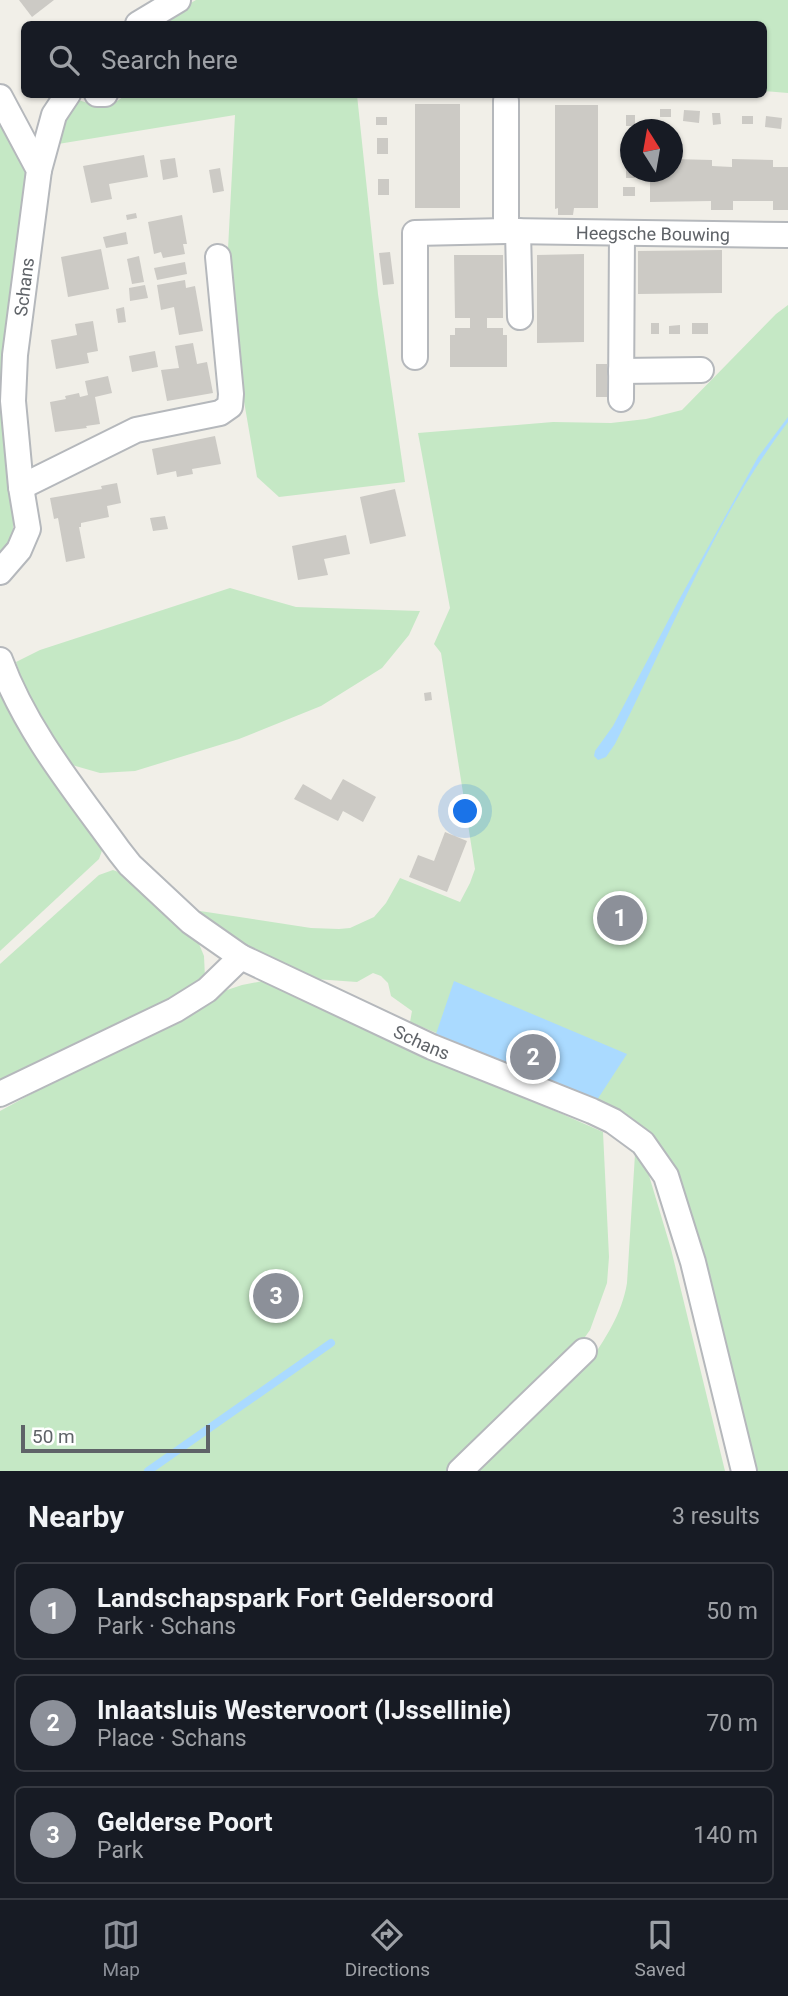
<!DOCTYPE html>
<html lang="en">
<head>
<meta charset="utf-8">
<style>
	:root { --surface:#171b24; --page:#20242c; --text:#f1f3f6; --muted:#9ea1a6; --line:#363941; --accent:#8c9099 }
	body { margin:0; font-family:Roboto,sans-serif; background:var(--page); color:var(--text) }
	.compass { position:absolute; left:620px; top:119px; width:63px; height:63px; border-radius:50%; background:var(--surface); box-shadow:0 2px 5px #0004; rotate:349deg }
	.scale { position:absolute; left:21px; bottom:18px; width:189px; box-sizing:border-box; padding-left:7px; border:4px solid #5f6368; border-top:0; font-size:19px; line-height:24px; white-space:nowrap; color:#5f6368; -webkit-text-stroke:5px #fff; paint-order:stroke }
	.you { position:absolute; left:466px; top:812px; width:24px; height:24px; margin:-18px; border:5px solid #fff; border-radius:50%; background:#1a73e8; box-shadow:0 0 0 10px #1a73e833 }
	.badge { display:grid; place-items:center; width:46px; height:46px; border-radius:50%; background:var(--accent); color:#fff; font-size:23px; font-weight:700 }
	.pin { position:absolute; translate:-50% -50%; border:4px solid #fff; box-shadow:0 2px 7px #0006 }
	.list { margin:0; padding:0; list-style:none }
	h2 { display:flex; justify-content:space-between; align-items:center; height:91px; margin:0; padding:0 28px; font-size:30px }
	h2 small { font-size:23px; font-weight:400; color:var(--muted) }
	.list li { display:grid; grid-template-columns:46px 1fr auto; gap:21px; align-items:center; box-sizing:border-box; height:98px; margin:0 14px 14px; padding:0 14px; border:2px solid var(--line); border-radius:10px }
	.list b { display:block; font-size:26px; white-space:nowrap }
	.list p { margin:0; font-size:23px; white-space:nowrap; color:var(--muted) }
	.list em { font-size:23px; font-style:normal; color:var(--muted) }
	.icon { flex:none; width:38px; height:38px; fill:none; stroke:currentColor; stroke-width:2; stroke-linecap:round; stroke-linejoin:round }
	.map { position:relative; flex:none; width:788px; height:1471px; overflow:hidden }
	.search { position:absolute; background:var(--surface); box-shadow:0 2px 5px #0004; left:21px; right:21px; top:21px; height:77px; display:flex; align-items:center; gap:18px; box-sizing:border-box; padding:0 24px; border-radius:10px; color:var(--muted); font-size:26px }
	.sheet { height:427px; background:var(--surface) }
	nav { display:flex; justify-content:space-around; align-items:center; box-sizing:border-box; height:98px; border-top:2px solid var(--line); background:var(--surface); font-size:19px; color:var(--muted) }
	nav a { display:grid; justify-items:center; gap:4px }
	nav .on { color:var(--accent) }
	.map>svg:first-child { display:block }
	.green { fill:#c5e8c5 }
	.water { fill:#aadaff }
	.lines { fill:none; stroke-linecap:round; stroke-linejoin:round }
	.stream { stroke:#aadaff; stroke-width:8 }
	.building { fill:#cccac5 }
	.minor-casing { stroke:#b5b8bc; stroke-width:28 }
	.minor { stroke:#fff; stroke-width:24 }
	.labels { text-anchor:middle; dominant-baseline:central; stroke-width:6; stroke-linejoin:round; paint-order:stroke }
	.street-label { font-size:18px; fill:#5f6368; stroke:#fff }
</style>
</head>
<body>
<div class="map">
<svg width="788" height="1471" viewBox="0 0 788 1471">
	<rect width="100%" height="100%" fill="#f1efe8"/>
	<!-- green -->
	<g class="green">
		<path d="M196 0H788V93L764 91V24H153Z"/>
		<path d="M126 94 357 95 378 294 405 482 279 497 257 477 233 337 228 249 235 115 52 145 71 97C90 105 110 111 126 94Z"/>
		<path d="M0 123 27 166 13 529 11 544 0 562Z"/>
		<path d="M788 305V1471H755L657 1145 616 1108 410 1022 412 1011 391 996 388 983 381 976 373 973 357 982 301 978 262 960 198 912 200 911 311 928 339 929 350 928 374 917 386 903 400 878 460 902 470 883 475 869 441 653 434 644 450 608 418 433 553 422 611 423 646 419 682 410 776 314Z"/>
		<path d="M230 588 296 607 420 611 409 635 382 668 321 706 239 739 135 771 100 773 65 763 40 734 16 662 40 650Z"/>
		<path d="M0 685 104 845 99 859 0 951Z"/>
		<path d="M113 870 129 876 197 939 204 956 205 978 195 992 0 1088V964L99 875Z"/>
		<path d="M268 980 416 1050 603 1132 609 1257 607 1283 590 1330 575 1351 588 1364C605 1339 622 1314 627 1283L635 1154 645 1162 671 1249 725 1471H0V1111L215 994 242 985Z"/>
	</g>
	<!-- water -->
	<g class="water">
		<path d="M788 417V422C714 519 670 636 615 744L606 757 598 760 594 756 595 751 613 726 680 598 758 457Z"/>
		<path d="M454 981 627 1054 597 1100 436 1034Z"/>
	</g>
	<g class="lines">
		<!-- stream -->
		<path class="stream" d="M148 1471 331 1343"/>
	</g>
	<!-- building -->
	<g class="building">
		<path d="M19 0H54L32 17Z"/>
		<rect x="415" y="104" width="45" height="104"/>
		<path d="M555 105H598V208H574L573 215H558V208L555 209Z"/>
		<rect x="660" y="109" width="11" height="8"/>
		<path d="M684 110 700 111 699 123 683 121Z"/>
		<path d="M712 113H720L721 124 713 125Z"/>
		<rect x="626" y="115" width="9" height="11"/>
		<rect x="742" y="116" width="11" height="8"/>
		<path d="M766 116 782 118 781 129 765 127Z"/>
		<rect x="376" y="117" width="11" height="8"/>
		<rect x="377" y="138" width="11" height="16"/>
		<rect x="623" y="138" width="7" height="17"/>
		<path d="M144 155 148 177 109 184 112 199 91 203 83 166Z"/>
		<path d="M175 158 178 177 163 180 160 160Z"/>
		<path d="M672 159 712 160V166L732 167V159L773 160V167H788V210H773V201H733V210H711V201L650 202V172H672Z"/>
		<path d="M626 167H630V172H635V178H626Z"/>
		<path d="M220 168 224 191 213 193 209 170Z"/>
		<rect x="378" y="179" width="11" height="16"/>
		<rect x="623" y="187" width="12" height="9"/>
		<path d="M136 213 137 218 127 220 126 215Z"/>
		<path d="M182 215 187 244H183L185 254 163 258 161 252 154 254 148 222Z"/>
		<path d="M126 232 128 244 106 248 103 237Z"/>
		<path d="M101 249 109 289 68 297 61 257Z"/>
		<path d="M722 250V293L638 294V251Z"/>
		<path d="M390 252 394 284 383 285 379 253Z"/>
		<path d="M584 254V342L537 343V255Z"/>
		<path d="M454 255H503V318H487V328H503V335H507V367H450V335H455V328H470V318H455Z"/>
		<path d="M139 256 144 282 132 284 127 259Z"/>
		<path d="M185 262 187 274 157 280 154 268Z"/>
		<path d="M185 280 186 288 195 286 203 331 179 335 174 307 161 310 157 285Z"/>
		<path d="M145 285 148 298 130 301 129 288Z"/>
		<path d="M124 307 126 322 118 323 116 309Z"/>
		<path d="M93 321 98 351 87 353 89 363 56 369 51 340 77 335 75 324Z"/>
		<rect x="651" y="323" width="8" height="11"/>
		<rect x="692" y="323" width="16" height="11"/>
		<path d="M680 325V334H669V326Z"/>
		<path d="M193 343 197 364 207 362 213 393 167 401 161 370 179 368 175 346Z"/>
		<path d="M155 351 158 367 132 372 129 356Z"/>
		<rect x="596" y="364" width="11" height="33"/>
		<path d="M108 376 112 393 95 397 100 424 86 426 87 428 55 432 50 402 66 399 65 396 79 393 80 397 88 395 85 381Z"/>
		<path d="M215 436 221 464 192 469 193 474 177 477 176 471 157 475 152 449Z"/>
		<path d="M117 483 121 503 107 506 109 517 81 523V527H79L85 558 66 562 58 518 54 519 50 498 102 489 101 486Z"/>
		<path d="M395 489 406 536 370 544 360 497Z"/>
		<path d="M165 516 168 529 153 531 150 518Z"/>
		<path d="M346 535 350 554 324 559 328 575 298 580 292 546Z"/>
		<path d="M431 692 432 700 425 701 424 693Z"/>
		<path d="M343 779 376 797 363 822 343 811 338 821 294 799 303 784 331 800Z"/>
		<path d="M445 832 467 841 447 892 409 877 418 855 434 861Z"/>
	</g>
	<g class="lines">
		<!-- minor casing -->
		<g class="minor-casing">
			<g id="minor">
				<path d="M138 24 178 0"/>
				<path d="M97 94H105"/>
				<path d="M0 97 39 170 15 355 13 401 21 487 28 529 19 550 0 572"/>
				<path d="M39 170 54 115 68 94"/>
				<path d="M506 231V101"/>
				<path d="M518 231 520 317"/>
				<path id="s1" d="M415 357V233L506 231 788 235"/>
				<path d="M621 371 701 370"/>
				<path d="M621 399 622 233"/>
				<path d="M21 487 136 430 220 413 230 406 231 394 218 257"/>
				<path id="s2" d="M0 660C26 731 75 790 119 851L130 865 191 922 241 957 432 1047 592 1111 613 1121 643 1143 666 1176 693 1262 744 1471"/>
				<path d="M0 1094 175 1010 207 990 241 957"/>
				<path d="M460 1471 584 1351"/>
			</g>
		</g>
		<!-- minor -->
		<use href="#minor" class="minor"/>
	</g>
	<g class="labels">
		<!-- street labels -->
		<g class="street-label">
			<text stroke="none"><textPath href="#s1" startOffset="362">Heegsche Bouwing</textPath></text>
			<text transform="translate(24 287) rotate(-83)">Schans</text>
			<text stroke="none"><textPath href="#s2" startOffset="588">Schans</textPath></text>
		</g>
	</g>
</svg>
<svg class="compass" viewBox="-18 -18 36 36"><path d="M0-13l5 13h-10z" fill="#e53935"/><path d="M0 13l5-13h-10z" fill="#9ea1a6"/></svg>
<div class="scale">50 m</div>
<div class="you"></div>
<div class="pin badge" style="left:620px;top:918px">1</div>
<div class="pin badge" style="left:533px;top:1057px">2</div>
<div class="pin badge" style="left:276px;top:1296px">3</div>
<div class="search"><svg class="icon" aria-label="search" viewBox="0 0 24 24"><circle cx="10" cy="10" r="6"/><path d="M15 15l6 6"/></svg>Search here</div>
</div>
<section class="sheet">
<h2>Nearby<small>3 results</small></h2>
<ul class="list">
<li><span class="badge">1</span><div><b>Landschapspark Fort Geldersoord</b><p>Park · Schans</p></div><em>50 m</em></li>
<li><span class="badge">2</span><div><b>Inlaatsluis Westervoort (IJssellinie)</b><p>Place · Schans</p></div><em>70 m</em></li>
<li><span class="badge">3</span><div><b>Gelderse Poort</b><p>Park</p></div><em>140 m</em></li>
</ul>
</section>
<nav>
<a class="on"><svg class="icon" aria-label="map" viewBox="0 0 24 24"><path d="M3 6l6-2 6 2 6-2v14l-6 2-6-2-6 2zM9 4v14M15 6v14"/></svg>Map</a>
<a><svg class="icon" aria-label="directions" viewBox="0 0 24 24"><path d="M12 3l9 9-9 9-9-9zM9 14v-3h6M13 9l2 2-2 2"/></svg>Directions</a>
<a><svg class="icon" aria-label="saved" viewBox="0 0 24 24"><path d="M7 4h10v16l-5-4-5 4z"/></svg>Saved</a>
</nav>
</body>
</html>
